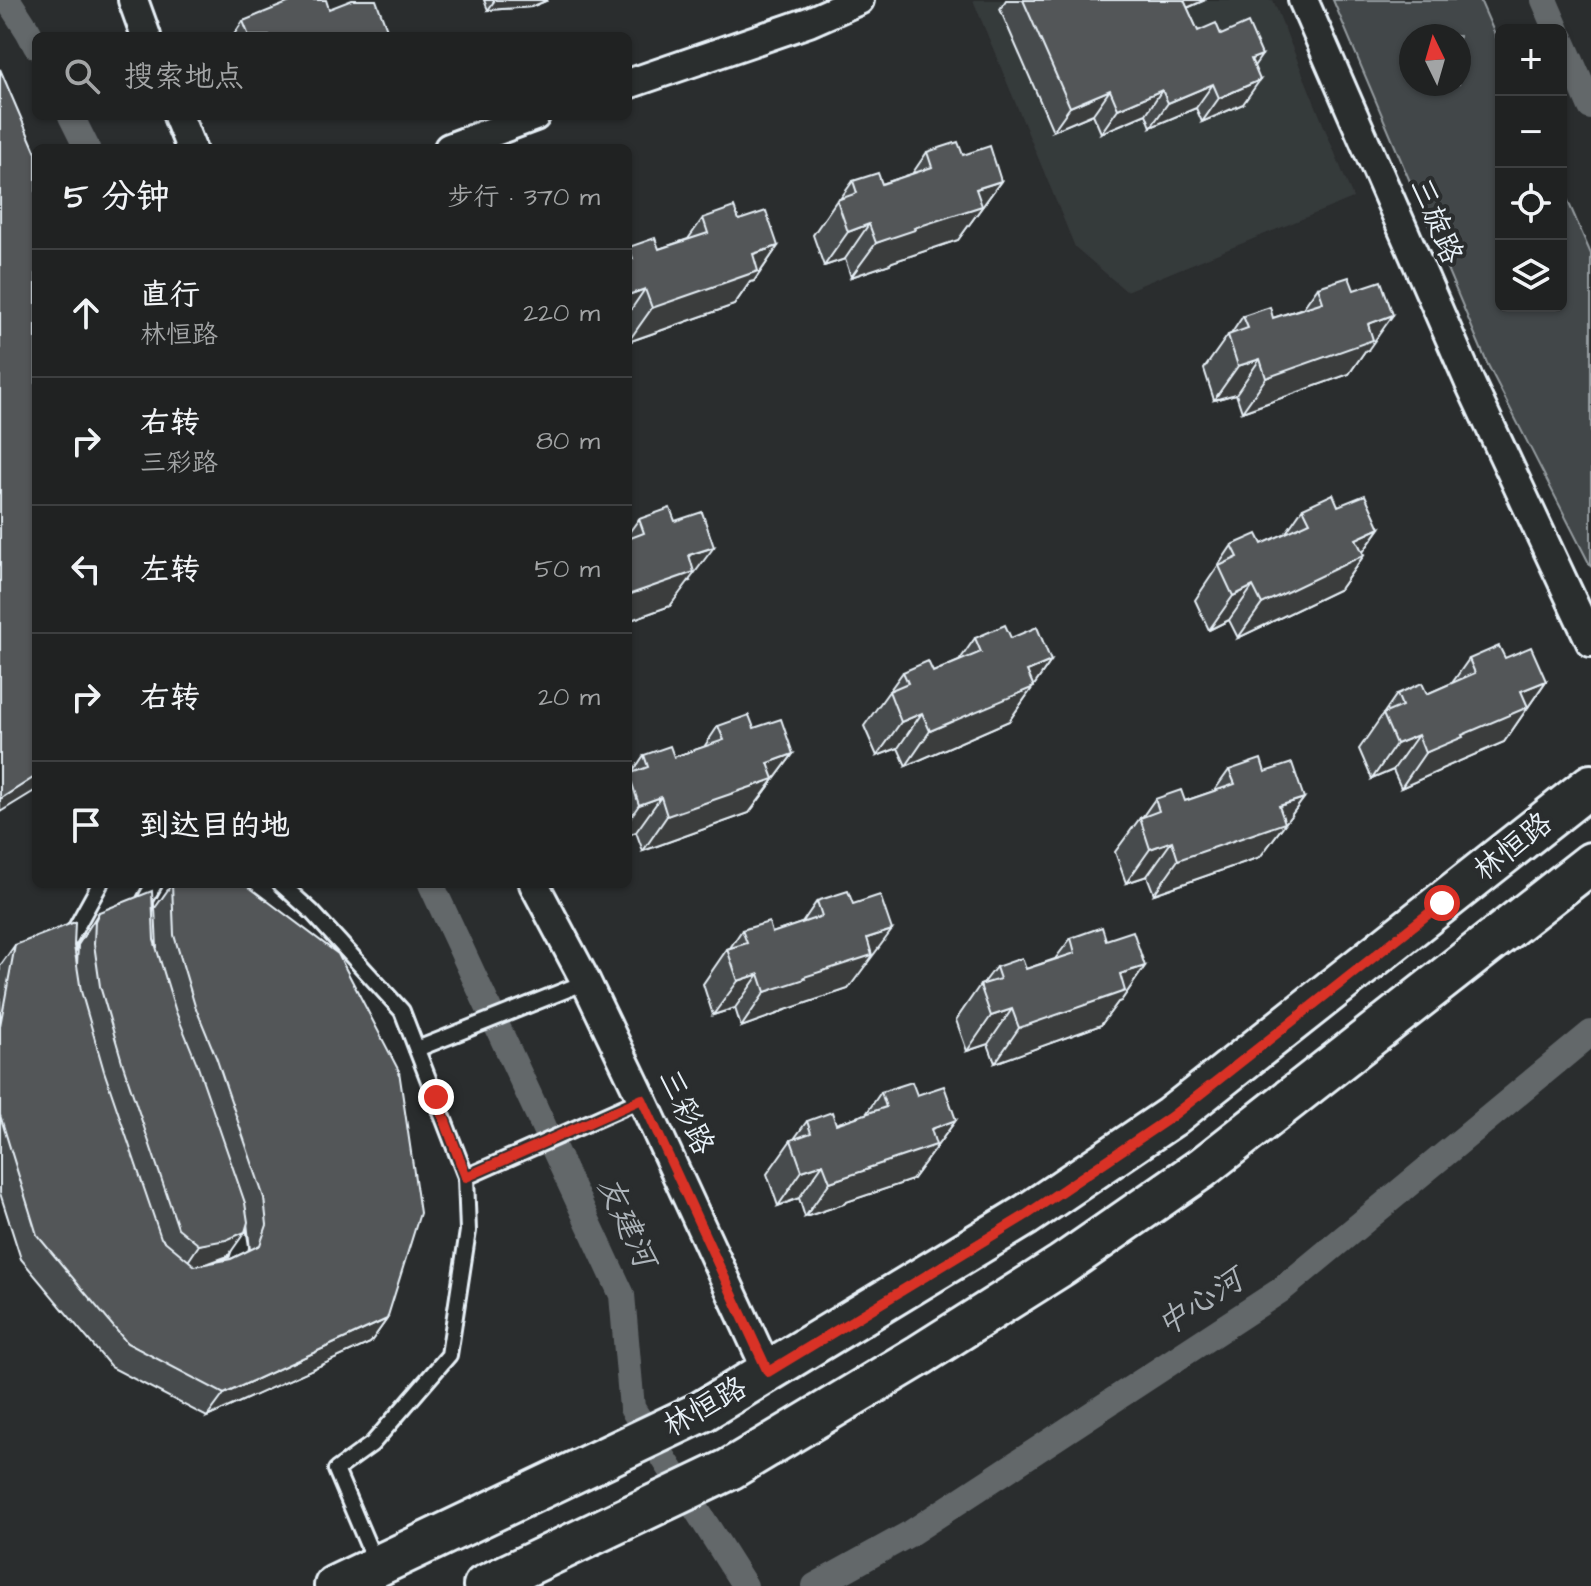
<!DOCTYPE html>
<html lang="zh">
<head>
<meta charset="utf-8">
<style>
	:root { --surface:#202222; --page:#282a2a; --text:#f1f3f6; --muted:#a2a4a5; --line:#3d3f40 }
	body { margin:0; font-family:"Architects Daughter","LXGW WenKai TC",sans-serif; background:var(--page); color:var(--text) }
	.controls { position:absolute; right:24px; top:24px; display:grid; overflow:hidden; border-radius:12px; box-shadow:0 2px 6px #0004 }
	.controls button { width:72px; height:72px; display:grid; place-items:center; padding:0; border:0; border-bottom:2px solid var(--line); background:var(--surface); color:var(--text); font:40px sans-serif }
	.compass { position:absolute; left:1399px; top:24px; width:72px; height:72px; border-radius:50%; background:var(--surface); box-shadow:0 2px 6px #0004; rotate:355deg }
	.stop { position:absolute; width:24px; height:24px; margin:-18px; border:6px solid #d93025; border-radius:50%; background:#fff }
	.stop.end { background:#d93025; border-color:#fff; box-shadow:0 2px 8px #0008 }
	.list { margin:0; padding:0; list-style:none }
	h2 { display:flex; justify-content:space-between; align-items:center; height:104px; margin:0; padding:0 32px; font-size:34px }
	h2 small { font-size:26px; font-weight:400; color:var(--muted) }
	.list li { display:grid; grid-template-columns:52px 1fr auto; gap:24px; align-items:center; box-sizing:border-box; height:128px; padding:0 32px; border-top:2px solid var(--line) }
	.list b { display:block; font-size:30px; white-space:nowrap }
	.list p { margin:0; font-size:26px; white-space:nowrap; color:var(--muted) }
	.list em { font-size:26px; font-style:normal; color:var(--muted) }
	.icon { flex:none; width:44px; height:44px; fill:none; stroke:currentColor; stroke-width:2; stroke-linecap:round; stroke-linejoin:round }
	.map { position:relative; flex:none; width:1591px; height:1586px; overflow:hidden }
	.search { position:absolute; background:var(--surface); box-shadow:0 2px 6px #0004; left:32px; top:32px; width:600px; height:88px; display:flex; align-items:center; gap:20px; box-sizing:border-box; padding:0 28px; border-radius:12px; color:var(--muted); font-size:30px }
	.panel { position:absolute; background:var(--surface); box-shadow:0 2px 6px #0004; left:32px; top:144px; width:600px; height:744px; border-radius:12px }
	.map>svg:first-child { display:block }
	.built { fill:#363a3b }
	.green { fill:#424648; stroke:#959ca0; stroke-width:2; fill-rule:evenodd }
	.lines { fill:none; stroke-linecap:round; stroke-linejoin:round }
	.canal { stroke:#63686b; stroke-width:26 }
	.service-casing { stroke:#e8f1f8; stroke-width:20 }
	.minor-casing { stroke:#e8f1f8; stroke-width:34 }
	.secondary-casing { stroke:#e8f1f8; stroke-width:46 }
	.service { stroke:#2a2d2e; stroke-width:14 }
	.minor { stroke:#2a2d2e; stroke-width:28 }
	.secondary { stroke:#2a2d2e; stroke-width:40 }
	.wall { fill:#474b4d; stroke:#e8f1f8; stroke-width:2; fill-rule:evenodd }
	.shaded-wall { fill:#3a3d3e; stroke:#e8f1f8; stroke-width:2 }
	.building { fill:#535759; stroke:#e8f1f8; stroke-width:2 }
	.route { stroke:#d93025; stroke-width:10 }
	.labels { text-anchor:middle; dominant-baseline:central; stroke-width:8; stroke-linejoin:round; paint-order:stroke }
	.street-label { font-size:30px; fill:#e8f1f8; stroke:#2a2d2e }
	.water-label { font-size:32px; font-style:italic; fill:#acb3b9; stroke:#2a2d2e }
</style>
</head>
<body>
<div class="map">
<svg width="1591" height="1586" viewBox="0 0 1591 1586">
	<rect width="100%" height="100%" fill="#2a2d2e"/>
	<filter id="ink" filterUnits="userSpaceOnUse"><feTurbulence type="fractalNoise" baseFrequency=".0125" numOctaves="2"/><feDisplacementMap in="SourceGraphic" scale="16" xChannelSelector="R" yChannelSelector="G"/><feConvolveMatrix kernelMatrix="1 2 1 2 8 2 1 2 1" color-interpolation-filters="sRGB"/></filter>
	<g filter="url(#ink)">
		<!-- built -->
		<path class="built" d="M973 0H1273L1353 198 1126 291 1075 247Z"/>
		<!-- green -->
		<path class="green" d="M1333 0H1480L1501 48V306H1561V185L1591 254V567L1487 363ZM1411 36H1459V84H1411Z"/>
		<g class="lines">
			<!-- canal -->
			<g class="canal">
				<path d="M8 0 28 31 36 46"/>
				<path d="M1544 0 1557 30"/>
				<path d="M1561 38 1591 107"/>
				<path d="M71 116 87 148"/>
				<path d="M431 884 622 1295 632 1408 745 1586"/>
				<path d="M815 1586 909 1534 1281 1290 1591 1033"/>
			</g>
			<!-- service casing -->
			<g class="service-casing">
				<g id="service">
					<path d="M281 884 312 912 402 1011 466 1177 468 1231 449 1355 372 1444 336 1470 375 1562"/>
					<path d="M145 908V900L154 884"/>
					<path d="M68 947V942L100 884"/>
					<path d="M417 1049 586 982"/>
					<path d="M466 1177 642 1099"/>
					<path d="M228 1266 236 1263 241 1247 237 1221"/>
				</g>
			</g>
			<!-- minor casing -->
			<g class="minor-casing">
				<g id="minor">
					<path d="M133 0 146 36"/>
					<path d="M1303 0 1469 381 1591 642"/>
					<path d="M628 84 809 22 859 0"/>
					<path d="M178 116 191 148"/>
					<path d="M449 148 535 116"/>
					<path d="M534 884 586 982 642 1099 768 1372"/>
				</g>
			</g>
			<!-- secondary casing -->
			<g class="secondary-casing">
				<g id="secondary">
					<path d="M335 1586 701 1412 1026 1215 1171 1117 1591 785"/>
					<path d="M484 1586 730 1469 920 1355 1062 1265 1202 1168 1591 863"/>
				</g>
			</g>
			<!-- service -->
			<use href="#service" class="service"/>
			<!-- minor -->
			<use href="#minor" class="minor"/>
			<!-- secondary -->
			<use href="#secondary" class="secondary"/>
		</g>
		<!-- wall -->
		<g class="wall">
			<path d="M484 0H548L531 7 488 10Z"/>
			<path d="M1006 0H1205L1187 8 1198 31 1221 35 1254 66 1243 104 1202 122 1196 108 1151 127 1146 114 1101 133 1093 114 1053 131 1000 9Z"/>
			<path d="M329 9 385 36H233L243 21Z"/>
			<path d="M927 152 963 155 1001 181 958 240 892 262 890 264 851 277 845 259 824 266 813 235 837 200 840 199 853 181 882 184 912 174Z"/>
			<path d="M703 218 739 220 778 246 754 281 750 282 734 305 628 342V247L659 249 688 239Z"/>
			<path d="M1318 287 1368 350 1365 351 1349 374 1242 412 1236 394 1214 400 1204 369 1228 335 1231 334 1243 316 1273 318 1303 308Z"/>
			<path d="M1338 506 1380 528 1363 552 1364 555 1340 589 1238 638 1229 620 1209 630 1195 600 1232 545 1262 544 1285 534 1303 508Z"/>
			<path d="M639 519 690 581 687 582 670 606 628 621V534Z"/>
			<path d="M975 638H1011L1051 661 1009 721 906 766 898 748 877 756 864 726 903 672H933L959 661Z"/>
			<path d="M1505 658 1546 681 1504 742 1441 769 1439 771 1401 788 1393 770 1372 779 1359 749 1397 694H1427L1452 683 1469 659Z"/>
			<path d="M718 726 754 728 793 754 749 813 643 851 636 832 628 835V774L632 773 644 755 674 757 704 747Z"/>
			<path d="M1229 770 1265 772 1304 798 1260 857 1154 894 1147 876 1126 883 1115 852 1140 818 1143 816 1155 799 1185 801 1214 791Z"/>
			<path d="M172 884 387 1319 370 1343 207 1417 111 1367 21 1259 0 1193V966L15 945 74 946 77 966 78 945 99 912 154 940 157 948 155 908ZM247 1222 250 1250 231 1259 210 1263 228 1256Z"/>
			<path d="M817 901 867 964 865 965 848 989 782 1011 780 1013 741 1027 735 1008 713 1015 703 984 727 949 730 948 742 930 772 933 802 923Z"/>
			<path d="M1071 938 1106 940 1145 966 1121 1001 1118 1002 1101 1025 995 1063 988 1044 967 1051 956 1020 980 985 983 984 996 967 1026 969 1055 959Z"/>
			<path d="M881 1092 917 1095 956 1120 912 1180 846 1202 844 1204 805 1217 799 1198 778 1206 767 1174 791 1140 794 1139 807 1121 836 1124 866 1114Z"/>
		</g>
		<!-- shaded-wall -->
		<g class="shaded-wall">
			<path d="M495 0H548L531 7 488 10Z"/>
			<path d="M1176 0H1205L1164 18Z"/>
			<path d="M1262 55 1245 79 1251 59Z"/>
			<path d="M1260 80 1243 104 1202 122 1219 98Z"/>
			<path d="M1213 84 1196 108 1151 127 1168 103Z"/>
			<path d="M1110 90 1093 114 1053 131 1070 107Z"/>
			<path d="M1162 90 1146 114 1101 133 1118 109Z"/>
			<path d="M1001 181 958 240 892 262 890 264 851 277 876 243 914 228 976 189Z"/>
			<path d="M869 224 845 259 824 266 848 232Z"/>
			<path d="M778 246 754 281 750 282 734 305 628 342 652 308 753 254Z"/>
			<path d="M645 289 628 314V295Z"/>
			<path d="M1393 315 1368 350 1365 351 1349 374 1242 412 1266 378 1368 324Z"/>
			<path d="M1260 359 1236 394 1214 400 1238 366Z"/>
			<path d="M1380 528 1360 556 1364 555 1340 589 1238 638 1262 604 1356 539Z"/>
			<path d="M714 547 670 606 628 621V595L689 555Z"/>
			<path d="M1253 586 1229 620 1209 630 1233 596Z"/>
			<path d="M1051 661 1009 721 906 766 930 731 968 714 1027 671Z"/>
			<path d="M1546 681 1504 742 1441 769 1439 771 1401 788 1425 753 1462 735 1521 691Z"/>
			<path d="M922 713 898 748 877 756 901 722Z"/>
			<path d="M1418 735 1393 770 1372 779 1396 744Z"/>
			<path d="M793 754 749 813 643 851 667 816 768 763Z"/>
			<path d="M36 776V790L0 812V799Z"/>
			<path d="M661 797 636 832 628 835V821L639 805Z"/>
			<path d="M1304 798 1260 857 1154 894 1178 860 1279 806Z"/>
			<path d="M1172 841 1147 876 1126 883 1150 849Z"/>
			<path d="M892 930 848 989 782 1011 780 1013 741 1027 765 992 804 977 867 938Z"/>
			<path d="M1145 966 1121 1001 1118 1002 1101 1025 995 1063 1019 1028 1120 974Z"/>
			<path d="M759 974 735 1008 713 1015 738 981Z"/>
			<path d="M1012 1009 988 1044 967 1051 991 1016Z"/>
			<path d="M956 1120 912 1180 846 1202 844 1204 805 1217 830 1182 868 1168 931 1129Z"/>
			<path d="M823 1164 799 1198 778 1206 802 1171Z"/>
			<path d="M245 1232 228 1256 209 1263 183 1269 199 1245Z"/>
			<path d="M387 1319 370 1343 207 1417 224 1394Z"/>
		</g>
		<!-- building -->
		<g class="building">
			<path d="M295 0H326L329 9 352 0H376L388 32 376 36H249L243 21Z"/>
			<path d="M1023 0H1184L1198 31 1216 23 1221 35 1248 23 1262 55 1251 59 1260 80 1219 98 1213 84 1168 103 1162 90 1118 109 1110 90 1070 107Z"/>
			<path d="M0 69 36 153V776L0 799Z"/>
			<path d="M958 142 963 155 990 146 1001 181 976 189 982 206 914 228 915 230 876 243 869 224 848 232 837 200 857 193 853 181 878 173 882 184 932 167 927 152Z"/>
			<path d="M734 207 739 220 766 211 778 246 753 254 758 271 652 308 645 289 628 295V260L633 259 629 247 655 238 659 249 708 233 703 218Z"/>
			<path d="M1349 277 1354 290 1381 281 1393 315 1368 324 1373 340 1266 378 1260 359 1238 366 1228 335 1248 328 1243 316 1270 307 1273 318 1323 302 1318 287Z"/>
			<path d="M1333 494 1338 506 1365 495 1380 528 1356 539 1364 555 1262 604 1253 586 1233 596 1219 566 1238 557 1232 545 1257 534 1262 544 1310 522 1303 508Z"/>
			<path d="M670 508 675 521 702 512 714 547 689 555 694 572 628 595V539L644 533 639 519Z"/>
			<path d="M1005 625 1011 638 1037 627 1051 661 1027 671 1034 687 930 731 922 713 901 722 889 691 908 683 903 672 928 661 933 672 981 652 975 638Z"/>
			<path d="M1499 646 1505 658 1531 647 1546 681 1521 691 1528 707 1462 735 1463 737 1425 753 1418 735 1396 744 1383 714 1402 706 1397 694 1422 683 1427 694 1475 673 1469 659Z"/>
			<path d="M749 715 754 728 781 719 793 754 768 763 774 779 667 816 661 797 639 805 629 774 648 767 644 755 670 746 674 757 724 740 718 726Z"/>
			<path d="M1261 759 1265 772 1292 763 1304 798 1279 806 1285 823 1178 860 1172 841 1150 849 1140 818 1159 811 1155 799 1181 790 1185 801 1235 784 1229 770Z"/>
			<path d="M172 884H245L338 954 399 1071 420 1213 387 1319 224 1394 127 1343 37 1235 0 1115V1026L15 945 75 922 74 946 81 991 104 1071 161 1238 195 1266 231 1259 260 1245 267 1225 264 1198 216 1057 195 1006 174 935Z"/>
			<path d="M152 891 154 940 176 1012 197 1064 245 1203 248 1222 245 1232 226 1240 199 1245 178 1228 123 1065 100 986 94 944 95 921 99 912Z"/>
			<path d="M848 891 853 904 880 895 892 930 867 938 872 955 804 977 805 979 765 992 759 974 738 981 727 949 747 943 742 930 769 922 772 933 822 916 817 901Z"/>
			<path d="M1102 927 1106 940 1133 931 1145 966 1120 974 1125 991 1019 1028 1012 1009 991 1016 980 985 1000 979 996 967 1022 958 1026 969 1075 953 1071 938Z"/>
			<path d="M912 1082 917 1095 944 1086 956 1120 931 1129 936 1145 868 1168 869 1169 830 1182 823 1164 802 1171 791 1140 811 1133 807 1121 832 1112 836 1124 886 1107 881 1092Z"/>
		</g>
	</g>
	<g class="lines" filter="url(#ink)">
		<!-- route -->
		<path class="route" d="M436 1097 466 1177 642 1099 768 1372 1026 1215 1171 1117 1442 903"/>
	</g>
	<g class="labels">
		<!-- street labels -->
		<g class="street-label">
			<text transform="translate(1436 221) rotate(67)">三旋路</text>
			<text transform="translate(1513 847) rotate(-38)">林恒路</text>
			<text transform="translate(686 1112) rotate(65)">三彩路</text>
			<text transform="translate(705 1407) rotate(-29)">林恒路</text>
		</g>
		<!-- water labels -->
		<g class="water-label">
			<text transform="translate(626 1222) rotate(65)">友建河</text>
			<text transform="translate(1200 1303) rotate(-33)">中心河</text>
		</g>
	</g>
</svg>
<div class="controls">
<button>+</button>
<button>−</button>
<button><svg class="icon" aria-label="locate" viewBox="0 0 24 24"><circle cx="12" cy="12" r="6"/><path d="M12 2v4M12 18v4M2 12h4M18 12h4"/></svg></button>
<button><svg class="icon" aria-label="layers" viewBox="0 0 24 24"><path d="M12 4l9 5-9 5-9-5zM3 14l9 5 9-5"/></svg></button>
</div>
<svg class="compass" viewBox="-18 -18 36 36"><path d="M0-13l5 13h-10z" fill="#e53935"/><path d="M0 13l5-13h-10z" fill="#a2a4a5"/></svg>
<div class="stop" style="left:1442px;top:903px"></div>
<div class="stop end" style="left:436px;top:1097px"></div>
<div class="search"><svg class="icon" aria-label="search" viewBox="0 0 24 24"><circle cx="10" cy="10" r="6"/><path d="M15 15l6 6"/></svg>搜索地点</div>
<section class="panel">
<h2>5 分钟<small>步行 · 370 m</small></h2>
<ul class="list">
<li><svg class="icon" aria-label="ahead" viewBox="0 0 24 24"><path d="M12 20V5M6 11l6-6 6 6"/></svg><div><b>直行</b><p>林恒路</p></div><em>220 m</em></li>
<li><svg class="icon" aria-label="right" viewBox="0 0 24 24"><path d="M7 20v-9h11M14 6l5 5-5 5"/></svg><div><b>右转</b><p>三彩路</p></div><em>80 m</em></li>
<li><svg class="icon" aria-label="left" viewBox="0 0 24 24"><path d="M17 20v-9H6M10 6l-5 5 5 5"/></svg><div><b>左转</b></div><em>50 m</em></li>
<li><svg class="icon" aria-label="right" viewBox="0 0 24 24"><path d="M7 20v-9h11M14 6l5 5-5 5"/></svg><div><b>右转</b></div><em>20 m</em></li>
<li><svg class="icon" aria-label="arrive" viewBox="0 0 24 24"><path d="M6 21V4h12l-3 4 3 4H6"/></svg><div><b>到达目的地</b></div></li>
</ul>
</section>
</div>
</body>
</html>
